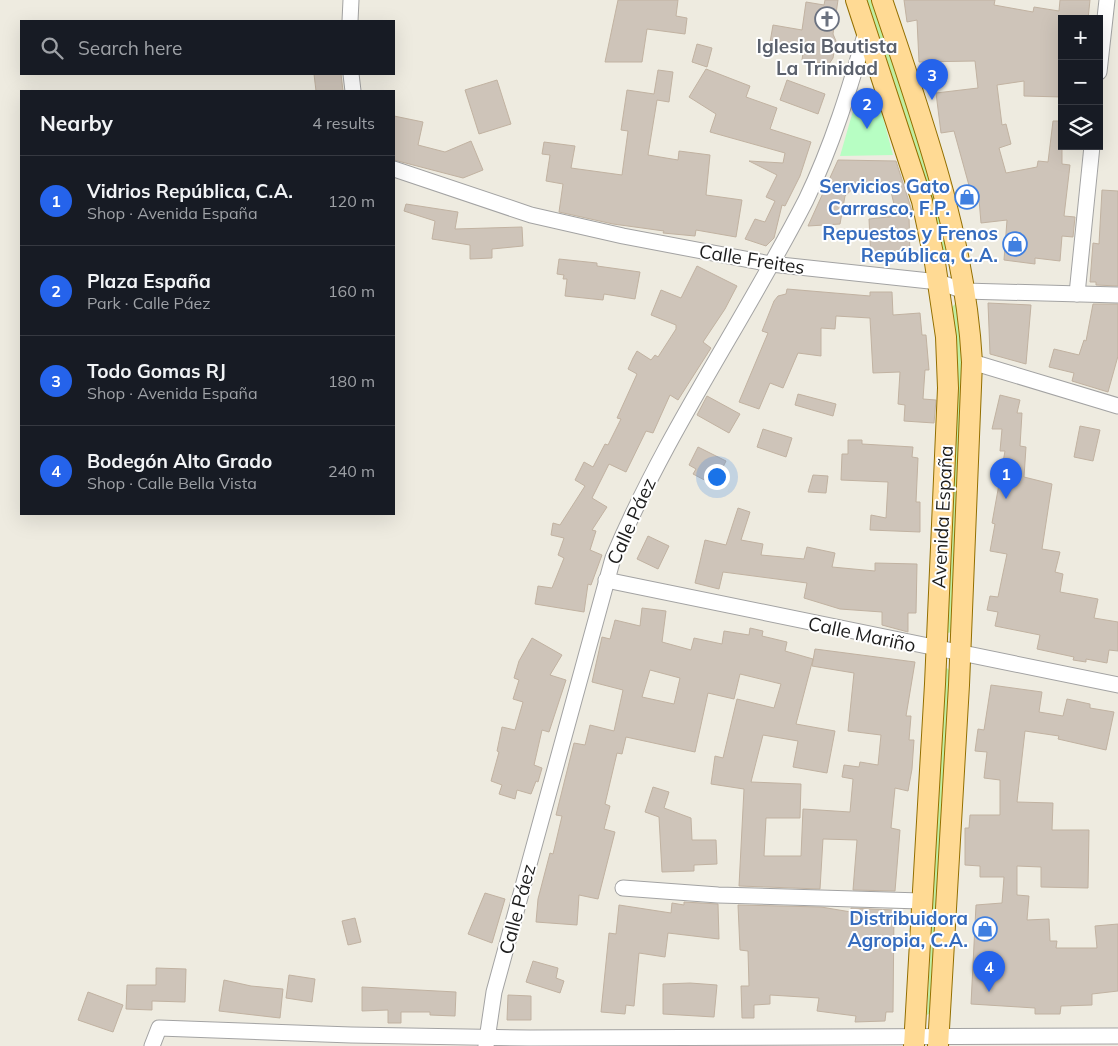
<!DOCTYPE html>
<html lang="en">
<head>
<meta charset="utf-8">
<style>
	:root { --surface:#171b24; --page:#242831; --text:#f1f3f6; --muted:#9ea1a6; --line:#363941; --accent:#2563eb }
	body { margin:0; font-family:Mulish,sans-serif; background:var(--page); color:var(--text) }
	.controls { position:absolute; right:15px; top:15px; display:grid; overflow:hidden; border-radius:0px; box-shadow:0 5px 20px #0002 }
	.controls button { width:45px; height:45px; display:grid; place-items:center; padding:0; border:0; border-bottom:1px solid var(--line); background:var(--surface); color:var(--text); font:25px sans-serif }
	.you { position:absolute; left:716px; top:476px; width:18px; height:18px; margin:-12px; border:4px solid #fff; border-radius:50%; background:#1a73e8; box-shadow:0 0 0 8px #1a73e833 }
	.badge { display:grid; place-items:center; width:32px; height:32px; border-radius:50%; background:var(--accent); color:#fff; font-size:16px; font-weight:700 }
	.pin { position:absolute; translate:-50% -41px; filter:drop-shadow(0 1px 2px #0008) }
	.pin::after { content:''; position:absolute; top:26px; width:18px; height:15px; background:inherit; clip-path:polygon(0 0,100% 0,50% 100%) }
	.list { margin:0; padding:0; list-style:none }
	h2 { display:flex; justify-content:space-between; align-items:center; height:65px; margin:0; padding:0 20px; font-size:21px }
	h2 small { font-size:16px; font-weight:400; color:var(--muted) }
	.list li { display:grid; grid-template-columns:32px 1fr auto; gap:15px; align-items:center; box-sizing:border-box; height:90px; padding:0 20px; border-top:1px solid var(--line) }
	.list b { display:block; font-size:19px; white-space:nowrap }
	.list p { margin:0; font-size:16px; white-space:nowrap; color:var(--muted) }
	.list em { font-size:16px; font-style:normal; color:var(--muted) }
	.icon { flex:none; width:28px; height:28px; fill:none; stroke:currentColor; stroke-width:2; stroke-linecap:round; stroke-linejoin:round }
	.map { position:relative; flex:none; width:1118px; height:1046px; overflow:hidden }
	.search { position:absolute; background:var(--surface); box-shadow:0 5px 20px #0002; left:20px; top:20px; width:375px; height:55px; display:flex; align-items:center; gap:12px; box-sizing:border-box; padding:0 18px; border-radius:0px; color:var(--muted); font-size:19px }
	.panel { position:absolute; background:var(--surface); box-shadow:0 5px 20px #0002; left:20px; top:90px; width:375px; height:425px; border-radius:0px }
	.map>svg:first-child { display:block }
	.grass { fill:#c0eea0 }
	.park { fill:#b7fec3 }
	.building { fill:#cec4b9; stroke:#c1b2a1; fill-rule:evenodd }
	.lines { fill:none; stroke-linecap:round; stroke-linejoin:round }
	.minor-casing { stroke:#a3a3a3; stroke-width:17 }
	.major-casing { stroke:#936f00; stroke-width:22 }
	.minor { stroke:#fff; stroke-width:15 }
	.major { stroke:#ffda94; stroke-width:20 }
	.labels { text-anchor:middle; dominant-baseline:central; stroke-width:4; stroke-linejoin:round; paint-order:stroke }
	.worship-label { font-size:19px; font-weight:bold; fill:#5b616d; stroke:#fff }
	.shop-label { font-size:19px; font-weight:bold; fill:#366cbe; stroke:#fff; text-anchor:end }
	.street-label { font-size:19px; fill:#1c1c1c; stroke:#fff }
</style>
</head>
<body>
<div class="map">
<svg width="1118" height="1046" viewBox="0 0 1118 1046">
	<rect width="100%" height="100%" fill="#eeebe0"/>
	<!-- grass -->
	<g class="grass">
		<path d="M865 0H873L927 161 950 261 947 262 944 261Z"/>
		<path d="M955 304 957 306 963 363 951 632 948 633 946 631 951 308Z"/>
		<path d="M947 668 950 671 949 685 930 1013 927 1015 945 670Z"/>
	</g>
	<!-- park -->
	<path class="park" d="M863 90 873 91 877 95 893 155 840 156 857 97Z"/>
	<!-- building -->
	<g class="building">
		<path d="M618 0H678L676 16 687 18 685 34 647 29 642 62H605Z"/>
		<path d="M825 0H838L833 34 836 41 833 58 829 64 802 60 803 53 769 48 773 25 802 30 806 2 824 5Z"/>
		<path d="M904 0H995L994 5 1033 12 1034 7 1059 11 1060 0H1090L1088 19H1062V97L1024 96V81L997 85 1002 125 1006 124 1011 144 999 148 1006 173 1037 167 1038 161 1048 162 1053 121H1062V164L1070 165 1064 216 1075 217 1073 237 1062 236 1060 261 1035 258V264L1004 260 1007 220 981 223 979 199 973 200 954 131 941 133 936 93 978 88 975 61 919 62 917 20 907 22Z"/>
		<path d="M697 44 712 48 707 67 692 62Z"/>
		<path d="M706 69 750 86 746 97 777 108 770 129 811 142 800 176 785 206 782 205 774 238 766 246 745 239 755 219 765 222 775 201 766 197 777 175 749 161 783 163 785 153 710 132 716 114 689 97Z"/>
		<path d="M658 70 673 72 669 102 657 100 648 155 678 160 679 151 710 155 706 195 742 200 736 237 696 230 695 236 663 233 664 231 613 224 559 212 563 184 546 181 550 155 542 154 544 142 575 146 571 168 622 175 628 131 621 130 627 90 654 94Z"/>
		<path d="M314 74H341L343 91H316Z"/>
		<path d="M497 80 511 124 479 134 465 90Z"/>
		<path d="M787 80 825 94 818 114 780 100Z"/>
		<path d="M394 116 423 122 418 145 445 152 471 141 483 170 463 178 394 160Z"/>
		<path d="M838 160 896 161 913 214 909 215 910 257 871 260 869 219 897 216 889 184H858L845 196 840 224 808 226Z"/>
		<path d="M1102 190 1118 191V286L1096 285V282H1090L1093 243 1099 244Z"/>
		<path d="M406 204 458 212 455 229 522 227 523 246 492 249V258L470 259V245L432 239 435 221 404 211Z"/>
		<path d="M559 259 597 263V266L640 272 635 299 604 294 603 300 565 296 567 279H563L564 275 557 274Z"/>
		<path d="M697 266 737 286 725 309 703 342 711 348 678 400 670 395 653 433 646 431 626 472 609 464 592 498 607 507 592 530 596 531 590 550 602 555 591 585 588 584 584 612 535 604 538 586 552 588 564 558 558 555 564 538 551 535 553 523 560 525 585 486 575 480 584 462 593 467 605 444 608 445 621 419 617 418 637 374 628 369 633 358 637 351 651 360 655 355 658 357 676 329V325L651 315 661 290 681 298Z"/>
		<path d="M787 289 870 296V292H892L893 315 920 313 922 335H926L929 370H925L923 399 936 400 934 423 904 421 905 405 898 404 900 372 873 373 870 318 836 316 835 329 821 328V356L798 353 783 388 770 383 759 409 739 402 768 333 762 331 774 301 778 296 786 294Z"/>
		<path d="M988 303 1031 305 1026 364 990 354Z"/>
		<path d="M1093 304H1118V356L1108 392 1072 381 1074 373 1049 367 1054 349 1079 355 1084 340 1086 341Z"/>
		<path d="M798 394 836 404 833 416 795 405Z"/>
		<path d="M1000 395 1020 400 1017 413H1022L1020 446 1026 447 1024 477 1052 484 1042 549 1060 552 1055 572 1063 574 1060 592 1098 599 1094 618 1118 622V651L1109 650 1107 663 1086 659V662L1073 660 1074 657 1037 649 1040 635 995 626 998 612 987 610 990 596 998 597 1007 554 990 551 995 524 992 523 1005 451H1000L1002 429H992Z"/>
		<path d="M707 396 740 414 729 433 697 415Z"/>
		<path d="M1080 426 1100 430 1093 461 1074 457Z"/>
		<path d="M763 429 792 438 786 457 757 447Z"/>
		<path d="M848 440H862V444L913 447 912 457 918 458 916 502H920V532L870 530 871 515 886 518 888 482 841 480 842 454H848Z"/>
		<path d="M698 447 726 461 714 485 693 474 696 469 689 465Z"/>
		<path d="M813 475 828 476 826 493 808 492Z"/>
		<path d="M738 508 750 512 741 540 763 544 761 555 804 559 807 547 835 553 832 567 875 571V563L917 564 916 613H908V632L882 625V612L840 609 804 598 807 583 723 572 719 589 695 583 705 540 726 545Z"/>
		<path d="M648 536 669 546 658 569 637 559Z"/>
		<path d="M642 608 666 611 662 642 691 650 694 638 722 644 724 631 749 635 750 628 763 631 762 636 787 642 785 651 813 659 796 724 835 731 827 773 793 767 798 741 763 735 751 782 801 784 800 818H766L764 856H801L803 809 850 812 853 779 842 777 844 765 859 767 860 762 878 765 881 735 848 731 854 673 812 666 815 649 915 662 906 716H911L909 740H914L912 769 908 791 895 788 891 828 900 830 895 891 853 890 857 840 823 839 820 889 739 886 744 789 711 784 715 756 723 758 737 699 774 708 781 684 740 674 734 699 708 693 695 752 626 737 622 754 617 753 605 804 610 806 604 829 615 832 598 899 579 895 577 925 536 922 538 899 550 853 553 854 562 816 556 815 574 743 585 745 590 725 614 731 623 690 592 682 602 637 610 639 615 620 640 626ZM650 670 680 678 674 704 642 697Z"/>
		<path d="M532 638 562 655 550 675 566 680 549 732 542 730 534 765 542 768 538 782 536 781 531 794 517 790 515 799 499 794 502 785 491 781 499 752 497 751 502 727 515 730 523 702 513 699 519 680 514 678 519 661Z"/>
		<path d="M991 685 1042 692 1039 712 1063 716 1067 699 1090 704V708L1114 712 1106 750 1058 739 1059 736 1025 731 1017 802 1053 803 1052 830H1089L1088 888 1041 887V867L1017 866V895L1029 896 1027 920 1049 919 1050 941H1057L1056 948H1097L1095 926 1118 924V991L1092 994V1005L1061 1006 1060 1014H1035V1008L971 1004 976 905 1002 903 1004 877H980V866L965 865V828H969L970 815H1000V780L984 778 987 752 975 751 978 729 984 730Z"/>
		<path d="M653 787 669 792 664 808 691 818 692 840H716L717 864 694 865V871L662 872 659 817 645 812Z"/>
		<path d="M485 893 505 899 492 943 468 934Z"/>
		<path d="M684 902 718 904 719 939 668 933 665 957 639 953 634 1006 626 1005 625 1014 601 1012 609 933 616 934 619 905 671 913 672 903 684 905Z"/>
		<path d="M738 905 821 907 851 912V908L894 910 893 1012H886L885 1021 855 1022 856 1016 817 1011 819 998 770 995V1004L754 1005V1018H742L741 986H749L748 951 740 950Z"/>
		<path d="M355 918 361 942 348 945 342 921Z"/>
		<path d="M533 961 558 968 556 978 564 981 560 993 526 982Z"/>
		<path d="M156 968 186 969 185 1002 152 1001V1010L126 1009 127 985H156Z"/>
		<path d="M289 975 315 979 312 1002 286 998Z"/>
		<path d="M224 980 251 986 283 989 280 1018 219 1011Z"/>
		<path d="M690 983 717 985 714 1017 663 1014V984Z"/>
		<path d="M362 987 456 992 455 1016 430 1015V1012H401V1023H388V1010L362 1011Z"/>
		<path d="M88 992 123 1005 113 1032 78 1020Z"/>
		<path d="M508 995 531 996V1020H507Z"/>
	</g>
	<g class="lines">
		<!-- minor casing -->
		<g class="minor-casing">
			<g id="minor">
				<path d="M350 21 351 0"/>
				<path d="M1099 72 1107 0"/>
				<path d="M351 74 353 91"/>
				<path d="M394 169 531 215 623 236 771 264 939 282 964 291 1118 295"/>
				<path d="M1077 294 1092 146"/>
				<path d="M972 362 1118 406"/>
				<path d="M606 580 1118 685"/>
				<path d="M623 888 718 895 921 901"/>
				<path d="M152 1046 159 1028 351 1035 530 1038 1118 1036"/>
				<path d="M486 1046 494 992 613 558C666 432 744 321 806 200 832 146 850 88 866 31"/>
			</g>
		</g>
		<!-- major casing -->
		<g class="major-casing">
			<g id="major">
				<path d="M856 0 922 201 935 263 946 337 948 388 935 684 914 1046"/>
				<path d="M882 0C922 119 965 236 972 362L959 685 938 1046"/>
			</g>
		</g>
		<!-- minor -->
		<use href="#minor" class="minor"/>
		<!-- major -->
		<use href="#major" class="major"/>
	</g>
	<!-- icons -->
	<defs>
		<g id="church-ring" transform="scale(1.25)"><circle r="9.5" fill="#fff" stroke="#6b7280" stroke-width="1.5"/><path d="M-1.2-6h2.4v3.5h3.3v2.4h-3.3V6h-2.4V-.1h-3.3v-2.4h3.3Z" fill="#6b7280"/></g>
		<g id="shop-ring" transform="scale(1.25)"><circle r="9.5" fill="#fff" stroke="#3f7fe0" stroke-width="1.5"/><path d="M-5-2.5h2.3a2.7 3.5 0 0 1 5.4 0H5L5.5 6h-11ZM-1.5-2.5h3a1.5 2.3 0 0 0-3 0Z" fill="#3f7fe0"/></g>
	</defs>
	<g fill-rule="evenodd">
		<use href="#church-ring" x="827" y="19"/>
		<use href="#shop-ring" x="967" y="197"/>
		<use href="#shop-ring" x="1015" y="244"/>
		<use href="#shop-ring" x="985" y="929"/>
	</g>
	<g class="labels">
		<!-- worship labels -->
		<g class="worship-label">
			<text x="827" y="46">Iglesia Bautista<tspan x="827" dy="22">La Trinidad</tspan></text>
		</g>
		<!-- shop labels -->
		<g class="shop-label">
			<text x="950" y="186">Servicios Gato<tspan x="950" dy="22">Carrasco, F.P.</tspan></text>
			<text x="998" y="233">Repuestos y Frenos<tspan x="998" dy="22">República, C.A.</tspan></text>
			<text x="968" y="918">Distribuidora<tspan x="968" dy="22">Agropia, C.A.</tspan></text>
		</g>
		<!-- street labels -->
		<g class="street-label">
			<text transform="translate(752 259) rotate(9)">Calle Freites</text>
			<text transform="translate(942 517) rotate(-87)">Avenida España</text>
			<text transform="translate(631 521) rotate(-66)">Calle Páez</text>
			<text transform="translate(862 634) rotate(12)">Calle Mariño</text>
			<text transform="translate(517 909) rotate(-75)">Calle Páez</text>
		</g>
	</g>
</svg>
<div class="controls">
<button>+</button>
<button>−</button>
<button><svg class="icon" aria-label="layers" viewBox="0 0 24 24"><path d="M12 4l9 5-9 5-9-5zM3 14l9 5 9-5"/></svg></button>
</div>
<div class="you"></div>
<div class="pin badge" style="left:1006px;top:499px">1</div>
<div class="pin badge" style="left:867px;top:129px">2</div>
<div class="pin badge" style="left:932px;top:100px">3</div>
<div class="pin badge" style="left:989px;top:992px">4</div>
<div class="search"><svg class="icon" aria-label="search" viewBox="0 0 24 24"><circle cx="10" cy="10" r="6"/><path d="M15 15l6 6"/></svg>Search here</div>
<section class="panel">
<h2>Nearby<small>4 results</small></h2>
<ul class="list">
<li><span class="badge">1</span><div><b>Vidrios República, C.A.</b><p>Shop · Avenida España</p></div><em>120 m</em></li>
<li><span class="badge">2</span><div><b>Plaza España</b><p>Park · Calle Páez</p></div><em>160 m</em></li>
<li><span class="badge">3</span><div><b>Todo Gomas RJ</b><p>Shop · Avenida España</p></div><em>180 m</em></li>
<li><span class="badge">4</span><div><b>Bodegón Alto Grado</b><p>Shop · Calle Bella Vista</p></div><em>240 m</em></li>
</ul>
</section>
</div>
</body>
</html>
